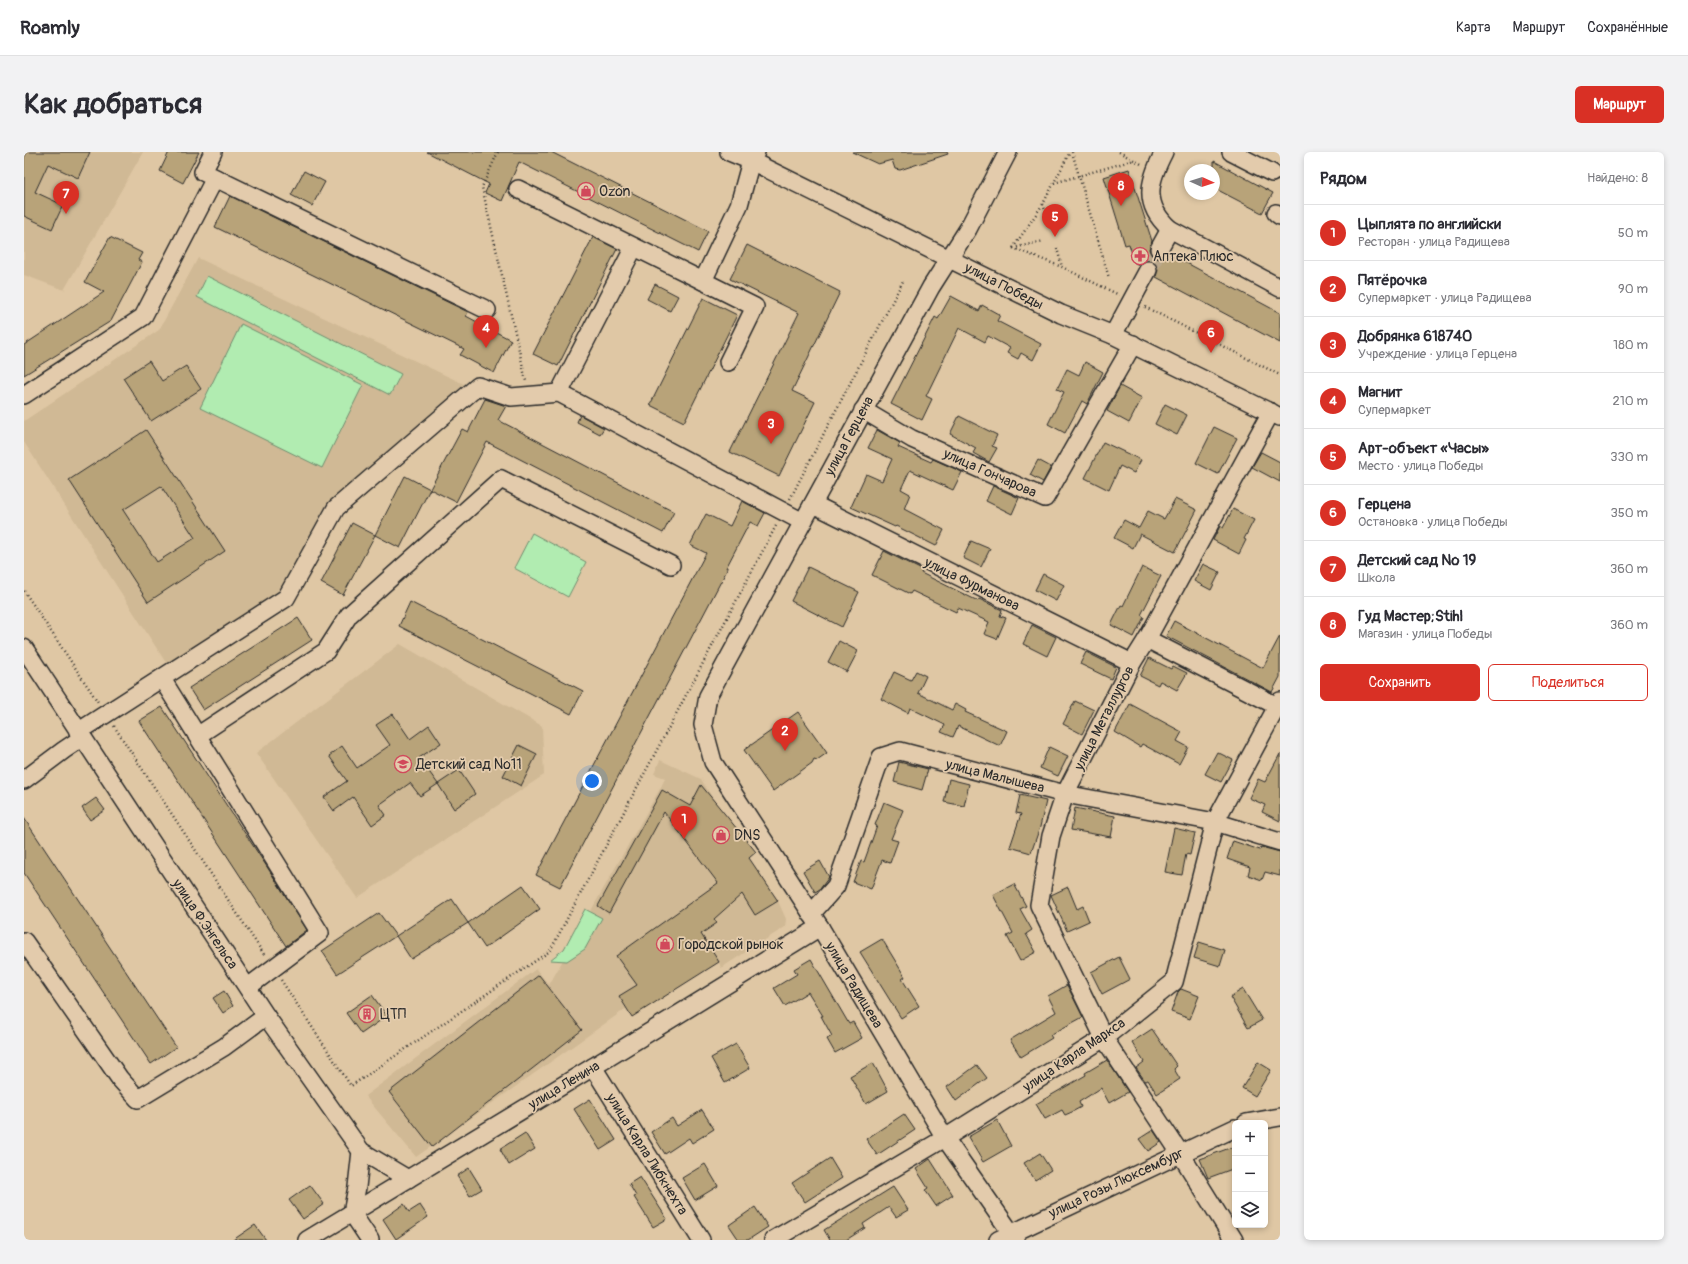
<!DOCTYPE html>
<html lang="ru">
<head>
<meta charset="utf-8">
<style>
	:root { --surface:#fff; --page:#f2f2f3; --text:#2b2b33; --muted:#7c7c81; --line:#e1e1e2; --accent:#d93025 }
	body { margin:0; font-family:Pangolin,sans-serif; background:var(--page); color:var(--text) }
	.controls { position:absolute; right:12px; bottom:12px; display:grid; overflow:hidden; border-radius:6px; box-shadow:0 2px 6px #0003 }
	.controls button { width:36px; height:36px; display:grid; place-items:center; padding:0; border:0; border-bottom:1px solid var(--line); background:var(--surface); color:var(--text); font:20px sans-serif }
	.compass { position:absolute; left:1160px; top:12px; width:36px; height:36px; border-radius:50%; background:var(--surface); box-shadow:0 2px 6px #0003; rotate:93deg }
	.you { position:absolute; left:568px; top:629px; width:14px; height:14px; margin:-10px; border:3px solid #fff; border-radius:50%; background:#1a73e8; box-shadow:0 0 0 6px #1a73e833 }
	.badge { display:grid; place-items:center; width:26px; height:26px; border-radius:50%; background:var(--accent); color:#fff; font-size:13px; font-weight:700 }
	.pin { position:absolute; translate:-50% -33px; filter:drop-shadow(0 1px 2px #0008) }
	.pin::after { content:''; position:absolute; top:21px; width:14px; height:12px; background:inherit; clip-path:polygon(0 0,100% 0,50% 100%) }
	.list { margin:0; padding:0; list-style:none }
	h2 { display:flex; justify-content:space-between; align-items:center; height:52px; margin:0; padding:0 16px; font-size:17px }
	h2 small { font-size:13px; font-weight:400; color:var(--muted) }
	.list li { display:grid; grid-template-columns:26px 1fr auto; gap:12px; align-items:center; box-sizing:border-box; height:56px; padding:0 16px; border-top:1px solid var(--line) }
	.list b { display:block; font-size:15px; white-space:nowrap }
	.list p { margin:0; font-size:13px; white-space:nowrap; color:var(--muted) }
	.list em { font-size:13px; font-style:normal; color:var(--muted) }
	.actions { display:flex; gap:8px; padding:12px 16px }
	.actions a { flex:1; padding:9px 0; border:1px solid var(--accent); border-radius:6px; text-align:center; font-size:14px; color:var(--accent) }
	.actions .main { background:var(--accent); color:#fff }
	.icon { flex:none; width:22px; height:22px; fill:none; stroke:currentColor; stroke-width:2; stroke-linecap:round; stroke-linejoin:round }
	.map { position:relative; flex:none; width:1256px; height:1088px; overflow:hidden; border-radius:6px }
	header { display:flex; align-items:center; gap:24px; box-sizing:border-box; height:56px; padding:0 20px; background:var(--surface); border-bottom:1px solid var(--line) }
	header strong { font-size:19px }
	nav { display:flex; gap:22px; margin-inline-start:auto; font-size:14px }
	.intro { display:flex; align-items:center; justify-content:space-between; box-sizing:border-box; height:96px; padding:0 24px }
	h1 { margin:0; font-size:28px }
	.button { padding:10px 18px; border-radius:6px; background:var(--accent); color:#fff; font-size:14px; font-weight:700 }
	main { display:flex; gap:24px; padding:0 24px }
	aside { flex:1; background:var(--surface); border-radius:6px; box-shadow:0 2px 6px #0003 }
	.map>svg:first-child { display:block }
	.built { fill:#d0b995 }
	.green { fill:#b1ecb1; stroke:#6e8c6e }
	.building { fill:#b8a379; stroke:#2b2b2b; fill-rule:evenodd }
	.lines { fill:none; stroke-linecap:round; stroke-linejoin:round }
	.minor-tunnel { stroke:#bba88c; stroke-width:17; stroke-dasharray:17 8; stroke-linecap:butt }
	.minor-casing { stroke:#2b2b2b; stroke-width:20 }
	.path { stroke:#2b2b2b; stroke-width:2.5; stroke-dasharray:1 3; stroke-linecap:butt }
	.minor { stroke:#e3cbac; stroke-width:17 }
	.labels { text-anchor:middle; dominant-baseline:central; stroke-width:3.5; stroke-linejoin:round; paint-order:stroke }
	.poi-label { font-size:14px; fill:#2b2b2b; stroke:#e3cbac; text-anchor:start }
	.street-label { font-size:14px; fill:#2b2b2b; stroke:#e3cbac }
</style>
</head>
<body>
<header>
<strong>Roamly</strong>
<nav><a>Карта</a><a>Маршрут</a><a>Сохранённые</a></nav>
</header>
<div class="intro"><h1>Как добраться</h1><a class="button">Маршрут</a></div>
<main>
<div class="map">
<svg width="1256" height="1088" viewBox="0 0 1256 1088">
	<rect width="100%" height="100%" fill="#dfc7a4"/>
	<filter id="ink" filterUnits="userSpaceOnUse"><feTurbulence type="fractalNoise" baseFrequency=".025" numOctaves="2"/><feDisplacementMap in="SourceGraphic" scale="8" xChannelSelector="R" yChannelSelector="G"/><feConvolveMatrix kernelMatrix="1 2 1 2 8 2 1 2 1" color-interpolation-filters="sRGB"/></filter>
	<g filter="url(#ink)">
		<!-- built -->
		<g class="built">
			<path d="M0 0H119L40 138 0 123Z"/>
			<path d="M174 106 442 233 306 349 260 440 146 517 0 290V269L135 178Z"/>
			<path d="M376 492 518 574 520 623 333 746 232 601Z"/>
			<path d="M636 608 677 627 725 706 754 749 762 767 761 775 697 816 695 810 608 865 603 856 392 1005 341 944 512 817 525 833 638 633 641 626 630 622Z"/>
		</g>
		<!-- green -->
		<g class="green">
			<path d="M183 124 377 222 366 243 173 145Z"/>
			<path d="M217 172 339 233 298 316 176 256Z"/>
			<path d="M508 381 562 410 544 445 490 416Z"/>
			<path d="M561 757 578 766 561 797 543 809 526 808 540 797Z"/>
		</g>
		<!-- building -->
		<g class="building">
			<path d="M0 0H66L54 26 24 12 11 40 39 53 28 77 0 64V6L2 2Z"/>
			<path d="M145 0H175L159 31 136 19Z"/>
			<path d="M403 0H527L684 79 674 100 495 10 478 49 461 41 465 32Z"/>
			<path d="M828 0H923L924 2 876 18 871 17 868 8 854 12Z"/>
			<path d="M1190 9 1249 41 1238 61 1190 36Z"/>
			<path d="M1105 17 1128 89 1125 97 1127 102 1131 106 1136 107 1140 105 1144 101 1256 161V191L1132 125 1134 117 1129 109 1123 108 1118 110 1115 113 1111 111 1105 92 1101 93 1080 25Z"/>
			<path d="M280 19 301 30 288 54 267 43Z"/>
			<path d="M206 44 444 160 442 164 487 188 470 221 436 203 440 197 191 75Z"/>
			<path d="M86 85 118 101 114 108 118 110 87 169 0 223V193L80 140 61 130Z"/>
			<path d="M569 85 593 97 534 214 509 202Z"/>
			<path d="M723 93 816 140 768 239 791 250 755 324 706 300 775 161 706 127Z"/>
			<path d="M631 132 654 144 646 159 623 147Z"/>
			<path d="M927 144 955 159 958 153 976 163 973 169 1017 192 1009 208 997 201 994 207 983 201 986 196 964 184 961 190 935 176 902 244 908 247 898 268 867 252 911 165 914 167Z"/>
			<path d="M679 146 713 163 660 270 626 253Z"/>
			<path d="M125 209 138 229 162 214 177 237 127 269 99 226Z"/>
			<path d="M1061 210 1079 220 1063 252 1058 249 1041 281 1024 272 1040 240 1033 237 1043 217 1055 223Z"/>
			<path d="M1096 234 1118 246 1105 271 1083 259Z"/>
			<path d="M461 247 482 254 474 268 650 360 639 381 463 290 432 350 406 337 438 277 444 280Z"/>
			<path d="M1141 252 1163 263 1153 283 1131 272Z"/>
			<path d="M556 263 580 276 576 282 553 270Z"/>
			<path d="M935 264 973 283 968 294 973 296 965 310 949 301 952 296 926 282Z"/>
			<path d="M1190 275 1213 286 1194 322 1172 311Z"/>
			<path d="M122 278 201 399 124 450 45 328ZM137 334 171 386 133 410 99 358Z"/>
			<path d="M853 278 876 291 874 295 907 310 909 307 938 320 929 338 886 318 877 337 886 342 880 357 920 378 912 394 872 374 871 375 827 355 842 322 858 329 868 307 844 296Z"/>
			<path d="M1079 290 1117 308 1110 321 1096 314 1085 338 1061 326Z"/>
			<path d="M1237 300 1256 310V330L1228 315Z"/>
			<path d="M1014 308 1027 315 1019 330 1006 323Z"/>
			<path d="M381 324 406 337 376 396 351 383Z"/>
			<path d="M969 334 995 346 988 362 962 349Z"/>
			<path d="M1151 347 1173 358 1151 400 1116 382 1109 396 1090 386 1100 368 1115 376 1124 359 1140 367Z"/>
			<path d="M718 349 741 361 734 374 726 370 702 416H704L536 735 512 723 682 401 666 393 682 362 706 374Z"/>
			<path d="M1209 357 1230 368 1220 387 1222 388 1215 402 1189 388 1196 374 1199 376Z"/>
			<path d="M328 371 351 383 319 443 297 431Z"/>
			<path d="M947 389 966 397 957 415 939 406Z"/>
			<path d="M860 399 898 418 897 421 954 449 955 447 978 458 976 464 982 466 973 487 960 482 965 470 934 456 932 460 888 439 886 442 848 423Z"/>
			<path d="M1179 412 1196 420 1187 438 1170 429Z"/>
			<path d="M784 415 835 440 818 475 767 449Z"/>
			<path d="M1118 415 1137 424 1117 463 1120 465 1110 485 1087 473 1097 453 1099 454Z"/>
			<path d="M1019 422 1040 433 1032 449 1011 438Z"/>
			<path d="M386 450 559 539 547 562 375 474Z"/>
			<path d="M274 466 288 488 179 558 165 536Z"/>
			<path d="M1150 469 1239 516 1256 484V525L1248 540 1142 484Z"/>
			<path d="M1008 473 1032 485 1023 504 999 492Z"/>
			<path d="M815 489 834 499 823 520 804 510Z"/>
			<path d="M1062 500 1092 515 1087 527 1056 512Z"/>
			<path d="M1125 506 1147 517 1149 514 1163 521 1153 538 1136 529 1134 533 1116 524Z"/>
			<path d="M892 519 902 524 894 541 928 558 931 552 942 558 941 560 983 579 976 594 934 574 929 585 917 580 921 573 886 556 884 561 857 547 870 520 887 528Z"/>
			<path d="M1051 549 1070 558 1058 582 1039 572Z"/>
			<path d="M1106 552 1158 580 1153 589 1164 595 1155 612 1118 592 1116 595 1091 580Z"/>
			<path d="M138 555 249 724 283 778 262 794 115 569Z"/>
			<path d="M774 560 803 601 793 608 790 607 788 611 749 639 720 598Z"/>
			<path d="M369 562 386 587 405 573 417 591 395 606 414 632 396 644 386 631 355 653 362 663 348 673 329 645 310 659 300 645 323 629 305 604 318 594 333 616 366 593 352 573Z"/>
			<path d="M495 593 513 602 497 634 479 624Z"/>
			<path d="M1025 595 1044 604 1034 624 1016 616Z"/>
			<path d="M1193 600 1209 608 1197 630 1181 622Z"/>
			<path d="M1256 602V669L1238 660 1241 653 1225 646 1234 627 1241 630Z"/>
			<path d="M875 610 904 617 898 638 870 630Z"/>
			<path d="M435 618 451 642 430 657 414 632Z"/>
			<path d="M925 627 945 632 940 654 920 650Z"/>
			<path d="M677 633 732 700 725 706 754 749 731 763 718 742 690 767 693 771 677 782 695 810 608 865 595 844 613 833 592 804 694 731 640 660 585 761 574 754 638 638 666 654Z"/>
			<path d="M996 643 1022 649 1016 675 1007 701 986 695 997 662 992 661Z"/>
			<path d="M72 646 81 658 66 668 58 656Z"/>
			<path d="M860 650 879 658 867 687 874 689 866 711 858 708 847 737 829 730 837 709 840 710 853 674 851 673Z"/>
			<path d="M1051 656 1091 664 1087 685 1047 678Z"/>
			<path d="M0 666 152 895 127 912 0 721Z"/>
			<path d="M1150 676 1171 681 1166 703 1162 702 1158 723 1141 720Z"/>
			<path d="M1209 689 1236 698 1237 695 1256 700V724L1241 720 1238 728 1224 723 1226 715 1203 707Z"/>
			<path d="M796 709 805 725 796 737 791 740 779 719Z"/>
			<path d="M990 732 1002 754 996 757 1008 778 1002 782 1012 800 996 809 983 784 989 781 969 743Z"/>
			<path d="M499 733 516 757 461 796 444 771Z"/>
			<path d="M1044 735 1053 757 1059 754 1065 769 1043 779 1027 743Z"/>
			<path d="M428 747 444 771 387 807 372 784Z"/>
			<path d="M355 761 372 784 313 822 298 799Z"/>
			<path d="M858 787 881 825 878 827 895 854 877 866 836 800Z"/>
			<path d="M1175 790 1201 798 1196 814 1170 806Z"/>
			<path d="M1095 805 1106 827 1078 842 1067 820Z"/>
			<path d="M787 807 825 872 829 870 838 886 811 901 803 887 808 884 797 864H799L784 840 761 854 750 836 773 822 770 817Z"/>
			<path d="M515 823 558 878 408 995 365 940Z"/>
			<path d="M1043 833 1059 865 1026 883 1028 886 997 905 986 888 1032 860 1024 844Z"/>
			<path d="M1157 837 1175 844 1166 867 1147 860 1154 840Z"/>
			<path d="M1219 837 1238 868 1224 876 1206 845Z"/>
			<path d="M200 839 209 854 199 861 189 846Z"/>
			<path d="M348 843 363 864 337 882 322 861Z"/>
			<path d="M1128 877 1153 914 1150 917 1156 927 1133 942 1124 928 1121 929 1112 916 1120 910 1108 890Z"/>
			<path d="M712 892 726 916 701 931 687 906Z"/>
			<path d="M1083 908 1104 940 1085 951 1077 936 1055 950 1057 955 1048 960 1041 963 1038 958 1021 967 1012 952 1062 923 1061 921Z"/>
			<path d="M1234 910 1247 918 1231 944 1218 936Z"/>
			<path d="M849 911 864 939 842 952 826 924Z"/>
			<path d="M953 913 963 926 932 949 923 935Z"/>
			<path d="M566 947 592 988 576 998 550 957Z"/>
			<path d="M678 958 690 977 668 991 665 986 641 1002 627 980 648 966 653 974Z"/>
			<path d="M880 962 891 978 853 1003 842 987Z"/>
			<path d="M973 968 987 994 959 1010 944 985Z"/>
			<path d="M1129 978 1137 990 1124 999 1115 987Z"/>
			<path d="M501 981 511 997 485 1013 476 997Z"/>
			<path d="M1211 994V1016L1184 1026 1176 1007Z"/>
			<path d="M1016 1001 1027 1018 1011 1028 1000 1011Z"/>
			<path d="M806 1006 818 1026 781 1050 768 1031Z"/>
			<path d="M906 1007 929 1043 912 1054 901 1038 904 1036 892 1017Z"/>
			<path d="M681 1012 694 1034 671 1048 658 1026Z"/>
			<path d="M445 1016 458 1037 446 1044 433 1024Z"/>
			<path d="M616 1025 643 1067 629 1075 610 1045 612 1044 605 1032Z"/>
			<path d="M286 1033 300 1052 279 1067 265 1048Z"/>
			<path d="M869 1035 884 1058 872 1065 865 1055 839 1072 841 1076 822 1088H806L800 1078Z"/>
			<path d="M380 1052 385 1060 396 1053 404 1065 372 1087 359 1067Z"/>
			<path d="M731 1055 744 1075 724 1088H715L705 1073Z"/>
			<path d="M231 1073 242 1088H209Z"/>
		</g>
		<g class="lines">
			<!-- minor-tunnel -->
			<path class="minor-tunnel" d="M1124 118 1135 97"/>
			<!-- minor casing -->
			<g class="minor-casing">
				<g id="minor">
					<path d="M189 0 179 20 463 158"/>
					<path d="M705 0 727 9 1037 162 1089 183 1256 265"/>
					<path d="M984 0 944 77 907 135 684 544 679 573 689 610 796 775 921 986 992 1088"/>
					<path d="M1140 0C1125 29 1118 52 1146 77L1256 136"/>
					<path d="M1207 0 1248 21"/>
					<path d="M494 37 679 129 715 53 727 9 732 0"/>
					<path d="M1252 61 1256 64"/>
					<path d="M1135 97 1146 77"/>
					<path d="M679 129 731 155 704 210"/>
					<path d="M1089 183 1124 118"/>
					<path d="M535 241 610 95"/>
					<path d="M0 243 119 165 191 26"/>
					<path d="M839 258 888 287 1021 346 1109 192"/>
					<path d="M789 352 1108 511"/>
					<path d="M1123 487 1253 554"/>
					<path d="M0 496 242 864 337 999 384 1027"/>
					<path d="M138 527 296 781 224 835"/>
					<path d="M54 580 262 446 312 356 454 234 487 245 535 241 779 370"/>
					<path d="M173 584 302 499 325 463 477 327 647 413"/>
					<path d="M0 628 40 598 58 586"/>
					<path d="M787 762 812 734 857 605 876 599 1041 642 1191 670 1256 690"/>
					<path d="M0 789 96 927 114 947 200 895 242 864"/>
					<path d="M569 915 677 1088"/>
					<path d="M1222 971 1256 965"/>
					<path d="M337 999 333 1035 328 1061 346 1088"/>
					<path d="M283 1088 569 915 796 775"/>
					<path d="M749 1088 921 986 1080 886 1150 830 1191 670 1256 549"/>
					<path d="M974 1088 1211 976"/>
					<path d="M1210 1088 1156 1001 1080 886 1015 753 1027 684 1041 642 1108 511 1123 487 1247 260"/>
				</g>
			</g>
			<!-- path -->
			<g class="path">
				<path d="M474 0 458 35 502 229"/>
				<path d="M1048 0 1085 126"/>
				<path d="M1095 0 1119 13"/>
				<path d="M1030 31 1110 8"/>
				<path d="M1019 52 1026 74"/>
				<path d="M989 96 1038 115 1095 143"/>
				<path d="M989 96 1019 52 1046 0"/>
				<path d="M989 96 1020 89"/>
				<path d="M1033 96 1038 115"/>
				<path d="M1121 155 1256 223"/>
				<path d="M766 347 879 129"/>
				<path d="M0 439 74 550"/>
				<path d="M90 574 241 804"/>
				<path d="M257 828 327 934 526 799 753 372"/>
			</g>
			<!-- minor -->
			<use href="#minor" class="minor"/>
		</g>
	</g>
	<!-- icons -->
	<defs>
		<g id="shop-ring" transform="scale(0.9)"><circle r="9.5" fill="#e3cbac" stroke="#d1495b" stroke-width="1.5"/><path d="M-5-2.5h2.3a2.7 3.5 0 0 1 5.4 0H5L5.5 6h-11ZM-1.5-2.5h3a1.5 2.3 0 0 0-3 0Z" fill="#d1495b"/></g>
		<g id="pharmacy-ring" transform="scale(0.9)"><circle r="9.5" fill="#e3cbac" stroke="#d1495b" stroke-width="1.5"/><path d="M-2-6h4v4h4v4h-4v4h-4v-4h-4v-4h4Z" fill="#d1495b"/></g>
		<g id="school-ring" transform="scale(0.9)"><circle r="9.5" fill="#e3cbac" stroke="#d1495b" stroke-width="1.5"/><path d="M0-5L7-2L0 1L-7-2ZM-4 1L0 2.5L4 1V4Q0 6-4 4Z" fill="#d1495b"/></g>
		<g id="building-ring" transform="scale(0.9)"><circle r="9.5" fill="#e3cbac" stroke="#d1495b" stroke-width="1.5"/><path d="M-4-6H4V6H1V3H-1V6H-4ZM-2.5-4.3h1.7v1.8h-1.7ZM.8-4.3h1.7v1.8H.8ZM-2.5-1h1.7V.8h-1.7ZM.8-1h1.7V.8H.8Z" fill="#d1495b"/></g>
	</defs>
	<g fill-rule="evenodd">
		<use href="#shop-ring" x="562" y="39"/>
		<use href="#pharmacy-ring" x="1116" y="104"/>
		<use href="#school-ring" x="379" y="612"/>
		<use href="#shop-ring" x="697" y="683"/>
		<use href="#shop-ring" x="641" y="792"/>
		<use href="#building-ring" x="343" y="862"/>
	</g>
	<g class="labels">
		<!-- poi labels -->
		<g class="poi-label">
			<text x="575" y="39">Ozon</text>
			<text x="1129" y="104">Аптека Плюс</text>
			<text x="392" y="612">Детский сад №11</text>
			<text x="710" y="683">DNS</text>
			<text x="654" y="792">Городской рынок</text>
			<text x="356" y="862">ЦТП</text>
		</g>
		<!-- street labels -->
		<g class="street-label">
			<text transform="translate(980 134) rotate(27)">улица Победы</text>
			<text transform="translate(825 284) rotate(-62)">улица Герцена</text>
			<text transform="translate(966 321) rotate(24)">улица Гончарова</text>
			<text transform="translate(948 432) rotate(26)">улица Фурманова</text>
			<text transform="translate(1080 566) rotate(-63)">улица Металлургов</text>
			<text transform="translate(971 624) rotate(14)">улица Малышева</text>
			<text transform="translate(181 772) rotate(56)">улица Ф.Энгельса</text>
			<text transform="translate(830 833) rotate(59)">улица Радищева</text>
			<text transform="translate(1050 903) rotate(-34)">улица Карла Маркса</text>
			<text transform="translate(540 933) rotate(-31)">улица Ленина</text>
			<text transform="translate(623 1002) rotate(58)">улица Карла Либкнехта</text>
			<text transform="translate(1092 1031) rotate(-25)">улица Розы Люксембург</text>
		</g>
	</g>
</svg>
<div class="controls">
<button>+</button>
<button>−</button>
<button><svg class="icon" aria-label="layers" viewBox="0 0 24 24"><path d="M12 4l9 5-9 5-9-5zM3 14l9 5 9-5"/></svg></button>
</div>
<svg class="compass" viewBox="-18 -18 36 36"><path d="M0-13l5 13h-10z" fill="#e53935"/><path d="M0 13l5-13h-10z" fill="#7c7c81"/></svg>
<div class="you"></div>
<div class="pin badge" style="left:660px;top:687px">1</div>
<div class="pin badge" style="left:761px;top:599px">2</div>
<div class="pin badge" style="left:747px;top:292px">3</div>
<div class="pin badge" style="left:462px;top:196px">4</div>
<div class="pin badge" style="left:1031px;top:85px">5</div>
<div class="pin badge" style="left:1187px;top:201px">6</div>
<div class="pin badge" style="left:42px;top:62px">7</div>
<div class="pin badge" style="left:1097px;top:54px">8</div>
</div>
<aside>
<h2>Рядом<small>Найдено: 8</small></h2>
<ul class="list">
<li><span class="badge">1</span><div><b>Цыплята по английски</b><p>Ресторан · улица Радищева</p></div><em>50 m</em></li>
<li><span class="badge">2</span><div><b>Пятёрочка</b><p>Супермаркет · улица Радищева</p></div><em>90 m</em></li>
<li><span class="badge">3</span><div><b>Добрянка 618740</b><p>Учреждение · улица Герцена</p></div><em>180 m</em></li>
<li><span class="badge">4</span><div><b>Магнит</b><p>Супермаркет</p></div><em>210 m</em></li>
<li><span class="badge">5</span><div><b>Арт-объект «Часы»</b><p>Место · улица Победы</p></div><em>330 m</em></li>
<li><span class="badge">6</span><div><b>Герцена</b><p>Остановка · улица Победы</p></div><em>350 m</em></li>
<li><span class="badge">7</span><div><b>Детский сад № 19</b><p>Школа</p></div><em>360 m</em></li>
<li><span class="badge">8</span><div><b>Гуд Мастер;Stihl</b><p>Магазин · улица Победы</p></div><em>360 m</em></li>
</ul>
<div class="actions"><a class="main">Сохранить</a><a>Поделиться</a></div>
</aside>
</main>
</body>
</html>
